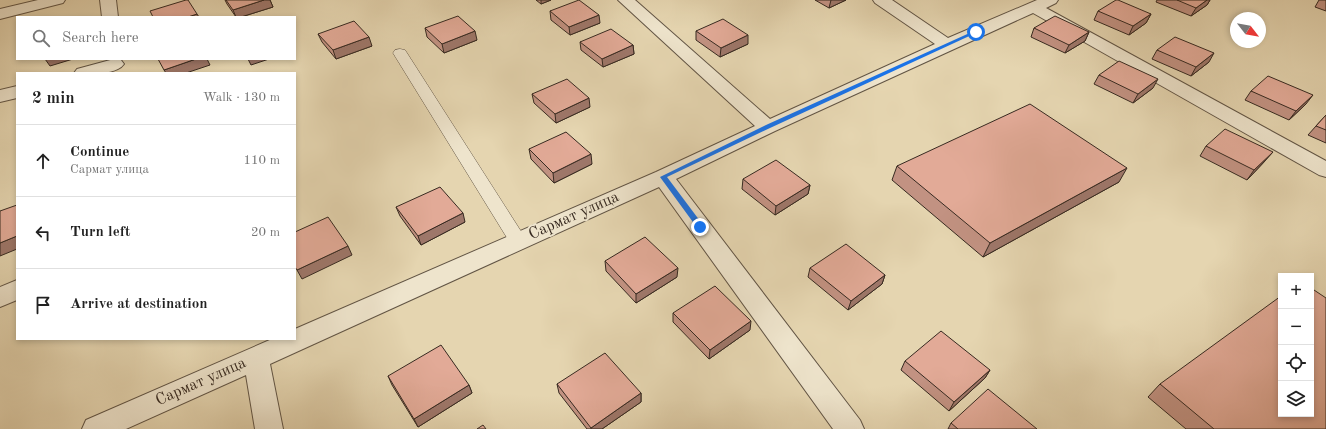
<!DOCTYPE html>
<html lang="en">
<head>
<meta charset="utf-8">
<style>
	:root { --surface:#fff; --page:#f2f2f2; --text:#222; --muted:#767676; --line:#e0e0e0 }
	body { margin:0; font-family:"Old Standard TT",serif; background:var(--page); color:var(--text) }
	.controls { position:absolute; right:12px; bottom:12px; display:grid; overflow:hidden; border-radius:0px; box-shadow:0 2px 6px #0003 }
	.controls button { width:36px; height:36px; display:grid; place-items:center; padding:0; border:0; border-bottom:1px solid var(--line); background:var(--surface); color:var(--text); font:20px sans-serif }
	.compass { position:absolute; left:1230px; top:12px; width:36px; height:36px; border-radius:50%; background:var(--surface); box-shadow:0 2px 6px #0003; rotate:121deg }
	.stop { position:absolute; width:12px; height:12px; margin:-9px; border:3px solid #1a73e8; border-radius:50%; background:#fff }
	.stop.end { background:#1a73e8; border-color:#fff; box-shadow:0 1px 4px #0008 }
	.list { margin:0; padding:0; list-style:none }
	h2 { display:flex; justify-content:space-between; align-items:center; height:52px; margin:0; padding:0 16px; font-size:17px }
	h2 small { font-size:13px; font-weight:400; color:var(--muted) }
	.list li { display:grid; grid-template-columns:26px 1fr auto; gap:12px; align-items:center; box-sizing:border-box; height:72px; padding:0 16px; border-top:1px solid var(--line) }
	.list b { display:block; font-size:15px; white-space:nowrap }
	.list p { margin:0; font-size:13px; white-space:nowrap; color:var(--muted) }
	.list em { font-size:13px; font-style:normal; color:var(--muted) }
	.icon { flex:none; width:22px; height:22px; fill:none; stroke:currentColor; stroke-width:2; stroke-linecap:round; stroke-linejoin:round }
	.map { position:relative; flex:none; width:1326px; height:429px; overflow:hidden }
	.search { position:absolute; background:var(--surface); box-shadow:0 2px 6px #0003; left:16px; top:16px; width:280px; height:44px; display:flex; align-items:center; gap:10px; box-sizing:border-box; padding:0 14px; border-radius:0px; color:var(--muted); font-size:15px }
	.panel { position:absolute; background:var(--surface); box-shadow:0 2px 6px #0003; left:16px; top:72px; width:280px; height:268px; border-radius:0px }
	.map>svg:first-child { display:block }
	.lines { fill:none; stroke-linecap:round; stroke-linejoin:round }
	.lane-casing { stroke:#625545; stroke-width:1 }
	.street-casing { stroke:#625545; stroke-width:2 }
	.lane { fill:#eee4cc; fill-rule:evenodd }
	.street { fill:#eee4cc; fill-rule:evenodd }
	.wall { fill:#c29282; stroke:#372a21 }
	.shaded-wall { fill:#9e776a; stroke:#372a21 }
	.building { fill:#e2aa97; stroke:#372a21 }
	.route { fill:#1a73e8 }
	.labels { text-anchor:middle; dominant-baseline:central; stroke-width:4; stroke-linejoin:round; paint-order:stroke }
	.street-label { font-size:16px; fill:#372a21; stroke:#eee4cc }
</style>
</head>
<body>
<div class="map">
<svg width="1326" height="429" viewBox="0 0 1326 429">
	<rect width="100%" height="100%" fill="#e5d5b0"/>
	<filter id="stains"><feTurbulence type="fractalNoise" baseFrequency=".005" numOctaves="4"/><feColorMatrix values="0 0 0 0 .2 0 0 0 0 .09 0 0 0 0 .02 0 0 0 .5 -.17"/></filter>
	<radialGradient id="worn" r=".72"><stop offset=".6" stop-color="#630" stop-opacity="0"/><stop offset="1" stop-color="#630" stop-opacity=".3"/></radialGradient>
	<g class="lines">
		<!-- lane casing -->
		<g class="lane-casing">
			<path id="lane" d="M400 49 405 50 407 53 524 236 527 241 524 246 518 248 512 246 393 53 395 50Z"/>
		</g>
		<!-- street casing -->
		<g class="street-casing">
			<g id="street">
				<path d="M38 0H65L63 3 0 19V9Z"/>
				<path d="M100 0H116L118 17H102Z"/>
				<path d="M618 0H635L770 119 935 44 875 3 873 0H892L948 38 1037 0H1058L1056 3 1046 8 1326 161V177L1319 175 1033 13 775 131 676 179 860 420 864 429H833L659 187 270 364 283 429H255L246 375 126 429H82L86 420 272 339H295V329L656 172 755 126Z"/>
				<path d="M114 59 121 60 124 64C116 76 87 73 74 73L77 69Z"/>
				<path d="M17 86V98L0 102V90Z"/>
				<path d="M17 280V300L0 307V287Z"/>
			</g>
		</g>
		<!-- lane -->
		<use href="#lane" class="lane"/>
		<!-- street -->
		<use href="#street" class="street"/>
	</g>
	<!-- wall -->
	<g class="wall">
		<path d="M225 0H270L273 7 241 17H236L227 4Z"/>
		<path d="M536 0H551L541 4Z"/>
		<path d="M815 0H846L829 8Z"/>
		<path d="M1157 0H1210L1207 5 1191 16 1156 2Z"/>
		<path d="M1319 0H1326V11L1315 7Z"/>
		<path d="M550 11 600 23 570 35 551 20Z"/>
		<path d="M1098 11 1151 14 1146 23 1129 35 1094 20Z"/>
		<path d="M425 28 477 40 444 53 427 37Z"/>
		<path d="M1034 28 1089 32 1085 41 1065 53 1031 37Z"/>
		<path d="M696 31 748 44 720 57 696 40Z"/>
		<path d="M318 34 372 46 336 59 322 42Z"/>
		<path d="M580 42 633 45 634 54 603 67 581 50Z"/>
		<path d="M1157 50 1209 62 1191 76 1152 59Z"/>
		<path d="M1099 75 1153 88 1133 103 1094 84Z"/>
		<path d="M1251 91 1306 104 1289 120 1245 100Z"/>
		<path d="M532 94 590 107 556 123 534 103Z"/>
		<path d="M1326 115V143L1308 135 1316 126Z"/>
		<path d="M1206 146 1265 161 1247 180 1200 156Z"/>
		<path d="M529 149 592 164 554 183 531 159Z"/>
		<path d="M897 166 1119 182 983 257 892 180Z"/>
		<path d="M743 179 810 185 808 194 775 215 742 189Z"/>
		<path d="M396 207 465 222 421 245 400 216Z"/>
		<path d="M605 261 677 277 636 303 606 271Z"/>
		<path d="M810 268 885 275 882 284 848 310 808 277Z"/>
		<path d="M673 313 750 330 709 359 673 322Z"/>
		<path d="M905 361 990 370 985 378 949 411 901 370Z"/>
		<path d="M388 376 469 385 472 393 418 427 392 385Z"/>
		<path d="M557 384 641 393V402L602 429H587L559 393Z"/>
		<path d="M1160 384 1326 429H1186L1148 397Z"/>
		<path d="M951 423 1037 429H948Z"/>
	</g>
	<!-- shaded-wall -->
	<g class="shaded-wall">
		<path d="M264 0H270L273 7 241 17H236L233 10Z"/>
		<path d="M541 0H551L541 4Z"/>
		<path d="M831 0H846L829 8Z"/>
		<path d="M1207 0H1210L1207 5 1191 16 1196 8Z"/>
		<path d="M197 14 199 17H188Z"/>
		<path d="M1151 14 1146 23 1129 35 1133 26Z"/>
		<path d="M599 15 600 23 570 35 569 27Z"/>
		<path d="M475 31 477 40 444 53 442 44Z"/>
		<path d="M1089 32 1085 41 1065 53 1069 45Z"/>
		<path d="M748 35V44L720 57 721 48Z"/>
		<path d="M369 37 372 46 336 59 333 50Z"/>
		<path d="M633 45 634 54 603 67 602 59Z"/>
		<path d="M1214 53 1209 62 1191 76 1196 67Z"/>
		<path d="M45 59H73L50 66Z"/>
		<path d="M196 59H207L210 65 186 73H166L164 70Z"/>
		<path d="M248 59H269L251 65Z"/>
		<path d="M1158 79 1153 88 1133 103 1138 94Z"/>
		<path d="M1313 95 1306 104 1289 120 1296 111Z"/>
		<path d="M589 98 590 107 556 123 555 114Z"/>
		<path d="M1273 152 1265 161 1247 180 1254 170Z"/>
		<path d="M591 154 592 164 554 183 553 173Z"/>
		<path d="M1127 168 1119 182 983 257 990 243Z"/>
		<path d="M810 185 808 194 775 215 776 206Z"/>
		<path d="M463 213 465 222 421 245 418 236Z"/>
		<path d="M17 236V249L0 256V243Z"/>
		<path d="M348 246 352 255 302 279 297 270Z"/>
		<path d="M678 268 677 277 636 303V294Z"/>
		<path d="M885 275 882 284 848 310 851 301Z"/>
		<path d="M751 321 750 330 709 359 710 350Z"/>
		<path d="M990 370 985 378 949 411 954 402Z"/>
		<path d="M469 385 472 393 418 427 414 419Z"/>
		<path d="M641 393V402L602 429H591V428Z"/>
	</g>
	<!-- building -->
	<g class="building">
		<path d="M186 0H188L197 14 188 17H153L150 11Z"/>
		<path d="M226 0H264L233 10Z"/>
		<path d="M579 0 599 15 569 27 550 11Z"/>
		<path d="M1116 0H1118L1151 14 1133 26 1098 11Z"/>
		<path d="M1177 0H1207L1196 8Z"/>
		<path d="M458 16 475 31 442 44 425 28Z"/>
		<path d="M1055 16 1089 32 1069 45 1034 28Z"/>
		<path d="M723 19 748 35 721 48 696 31Z"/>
		<path d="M354 21 369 37 333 50 318 34Z"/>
		<path d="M611 29 633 45 602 59 580 42Z"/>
		<path d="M1175 37 1214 53 1196 67 1157 50Z"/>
		<path d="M158 59H196L164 70Z"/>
		<path d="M1119 61 1158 79 1138 94 1099 75Z"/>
		<path d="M1268 76 1313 95 1296 111 1251 91Z"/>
		<path d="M567 79 589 98 555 114 532 94Z"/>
		<path d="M1030 104 1127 168 990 243 897 166Z"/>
		<path d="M1326 115V130L1316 126Z"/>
		<path d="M1225 129 1273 152 1254 170 1206 146Z"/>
		<path d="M566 132 591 154 553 173 529 149Z"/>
		<path d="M776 160 810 185 776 206 743 179Z"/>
		<path d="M440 187 463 213 418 236 396 207Z"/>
		<path d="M17 205V236L0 243V211Z"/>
		<path d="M328 217 348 246 297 270 295 267V232Z"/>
		<path d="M645 237 678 268 636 294 605 261Z"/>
		<path d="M846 244 885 275 851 301 810 268Z"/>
		<path d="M715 286 751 321 710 350 673 313Z"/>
		<path d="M1311 288 1326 298V429H1214L1160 384 1281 296V414H1311Z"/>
		<path d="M941 331 990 370 954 402 905 361Z"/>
		<path d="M441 345 469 385 414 419 388 376Z"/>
		<path d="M605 353 641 393 591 428 557 384Z"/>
		<path d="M988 389 1037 429H958L951 423Z"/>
		<path d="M483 425 486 429H477Z"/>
	</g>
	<!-- route -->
	<path class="route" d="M974 31 978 32 770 128 667 177 703 225V229H698L660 177 766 125Z"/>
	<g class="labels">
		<!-- street labels -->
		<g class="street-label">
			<text transform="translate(574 216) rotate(-24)">Сармат улица</text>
			<text transform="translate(201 382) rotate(-24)">Сармат улица</text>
		</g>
	</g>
	<rect width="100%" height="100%" filter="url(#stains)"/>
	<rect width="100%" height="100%" fill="url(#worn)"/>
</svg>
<div class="controls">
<button>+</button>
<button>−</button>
<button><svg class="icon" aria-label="locate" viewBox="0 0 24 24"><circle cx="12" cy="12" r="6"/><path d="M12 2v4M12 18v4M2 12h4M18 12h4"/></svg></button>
<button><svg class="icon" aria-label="layers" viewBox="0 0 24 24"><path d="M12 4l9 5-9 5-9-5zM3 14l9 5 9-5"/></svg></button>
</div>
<svg class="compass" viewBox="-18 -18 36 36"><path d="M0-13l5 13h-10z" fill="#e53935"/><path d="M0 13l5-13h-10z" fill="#767676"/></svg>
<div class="stop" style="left:976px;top:32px"></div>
<div class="stop end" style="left:700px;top:227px"></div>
<div class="search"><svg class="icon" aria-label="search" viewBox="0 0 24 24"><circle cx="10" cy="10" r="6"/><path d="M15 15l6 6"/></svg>Search here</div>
<section class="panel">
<h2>2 min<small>Walk · 130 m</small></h2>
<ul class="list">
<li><svg class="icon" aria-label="ahead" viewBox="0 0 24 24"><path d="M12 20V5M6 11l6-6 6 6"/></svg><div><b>Continue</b><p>Сармат улица</p></div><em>110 m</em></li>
<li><svg class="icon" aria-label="left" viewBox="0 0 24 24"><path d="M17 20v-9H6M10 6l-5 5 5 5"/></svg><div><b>Turn left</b></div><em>20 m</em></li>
<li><svg class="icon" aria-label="arrive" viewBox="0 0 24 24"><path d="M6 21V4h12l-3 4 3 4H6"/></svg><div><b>Arrive at destination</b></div></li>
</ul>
</section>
</div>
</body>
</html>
